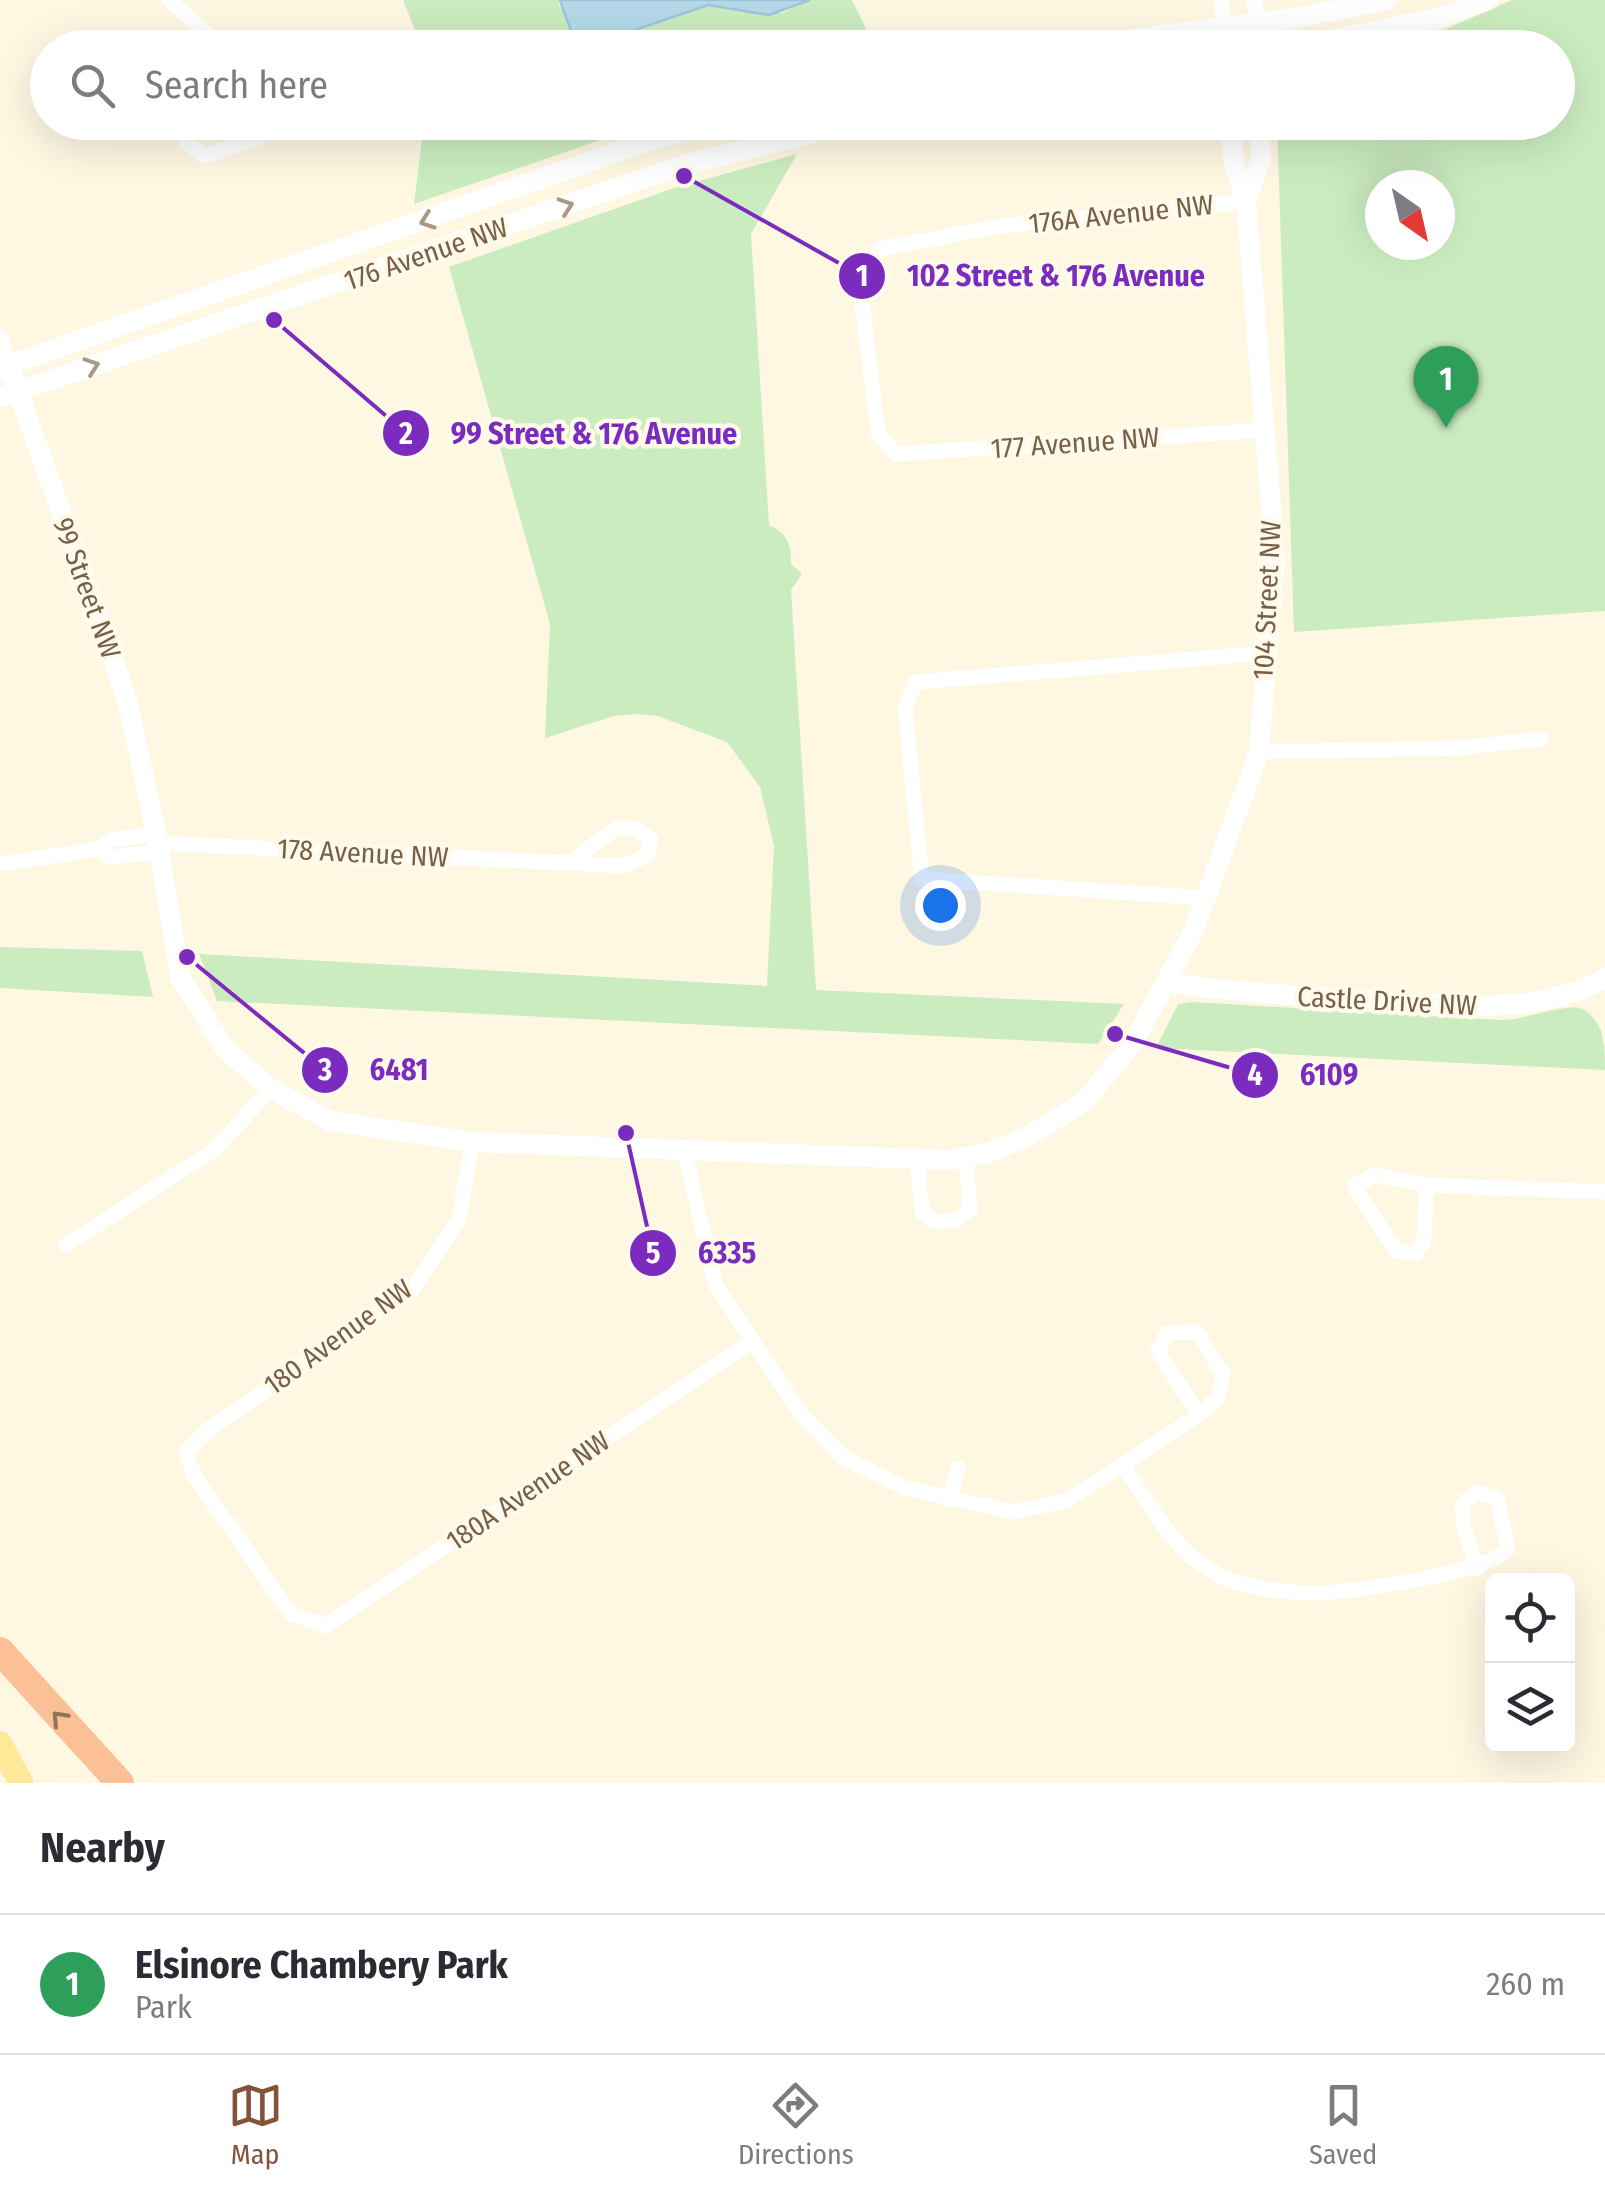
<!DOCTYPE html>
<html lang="en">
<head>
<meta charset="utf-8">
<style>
	:root { --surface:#fff; --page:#f7f7f7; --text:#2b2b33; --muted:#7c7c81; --line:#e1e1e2; --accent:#835339 }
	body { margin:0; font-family:"Fira Sans Condensed",sans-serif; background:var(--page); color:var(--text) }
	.controls { position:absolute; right:30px; bottom:30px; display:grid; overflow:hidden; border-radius:15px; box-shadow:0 10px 40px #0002 }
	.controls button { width:90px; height:90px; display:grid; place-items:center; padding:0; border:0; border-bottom:2px solid var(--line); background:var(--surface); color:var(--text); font:50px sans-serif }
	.compass { position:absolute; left:1365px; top:170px; width:90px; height:90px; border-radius:50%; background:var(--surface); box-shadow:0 10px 40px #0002; rotate:146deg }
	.you { position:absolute; left:940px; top:905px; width:35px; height:35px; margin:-25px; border:8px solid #fff; border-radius:50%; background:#1a73e8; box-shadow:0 0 0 15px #1a73e833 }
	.badge { display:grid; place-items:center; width:65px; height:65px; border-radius:50%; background:var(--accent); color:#fff; font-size:32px; font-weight:700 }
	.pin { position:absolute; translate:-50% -82px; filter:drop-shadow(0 2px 5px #0008) }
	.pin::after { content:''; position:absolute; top:52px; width:35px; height:30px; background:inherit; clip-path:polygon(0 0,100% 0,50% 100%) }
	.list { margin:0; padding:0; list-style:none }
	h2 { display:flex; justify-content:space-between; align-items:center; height:130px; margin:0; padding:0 40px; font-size:42px }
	h2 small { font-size:32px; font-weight:400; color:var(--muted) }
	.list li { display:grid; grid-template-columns:65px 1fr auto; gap:30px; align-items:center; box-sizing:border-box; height:140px; padding:0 40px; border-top:2px solid var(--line) }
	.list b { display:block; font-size:38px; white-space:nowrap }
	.list p { margin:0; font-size:32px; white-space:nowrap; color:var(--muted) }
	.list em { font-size:32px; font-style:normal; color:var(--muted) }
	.icon { flex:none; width:55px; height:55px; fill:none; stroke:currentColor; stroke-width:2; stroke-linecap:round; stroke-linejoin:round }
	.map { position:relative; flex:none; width:1605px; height:1783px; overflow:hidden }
	.search { position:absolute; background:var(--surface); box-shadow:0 10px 40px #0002; left:30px; right:30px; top:30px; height:110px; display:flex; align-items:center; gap:25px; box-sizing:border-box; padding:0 35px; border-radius:55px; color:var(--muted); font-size:38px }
	.sheet { height:270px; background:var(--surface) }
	nav { display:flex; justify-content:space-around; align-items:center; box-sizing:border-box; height:140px; border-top:2px solid var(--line); background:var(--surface); font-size:28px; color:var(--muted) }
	nav a { display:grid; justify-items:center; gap:5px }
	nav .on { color:var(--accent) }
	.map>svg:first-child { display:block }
	.green { fill:#cbecc0; fill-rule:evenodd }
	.water { fill:#b5d9e8; stroke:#9bc6da; stroke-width:2.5 }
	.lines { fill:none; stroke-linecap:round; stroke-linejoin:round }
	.minor { stroke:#fff; stroke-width:15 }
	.tertiary { stroke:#fff; stroke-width:20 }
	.primary { stroke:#ffe998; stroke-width:25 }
	.motorway { stroke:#fbc095; stroke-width:28 }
	.oneway { stroke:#a79887 }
	.oneway2 { stroke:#917357 }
	.labels { text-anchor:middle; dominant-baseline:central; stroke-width:9; stroke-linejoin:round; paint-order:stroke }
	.street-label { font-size:28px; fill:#776047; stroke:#fffaea }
	.leader { fill:none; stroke:#7b2cbf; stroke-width:4 }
	.callout-dot { fill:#7b2cbf; stroke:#fffaea; stroke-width:4 }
	.mark-label { font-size:30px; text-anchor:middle; font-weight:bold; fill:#fff }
	.callout-label { font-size:30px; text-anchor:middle; font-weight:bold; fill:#7b2cbf; stroke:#fffaea; stroke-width:9; stroke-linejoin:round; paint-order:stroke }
</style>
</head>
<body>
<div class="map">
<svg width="1605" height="1783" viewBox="0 0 1605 1783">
	<rect width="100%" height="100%" fill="#fef7e2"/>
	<!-- green -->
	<g class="green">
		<path d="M403 0H560L559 5 600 42 708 5 782 13 810 0H852L875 47H422Z"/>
		<path d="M1512 0H1605V611L1294 632 1277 123 1558 122V48L1378 47 1428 37ZM1380 185H1440V245H1380Z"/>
		<path d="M424 123V122L650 123 414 204Z"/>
		<path d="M797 154 751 234 769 525C788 534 791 544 791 564L802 574 791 590 816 990 1124 1004 1098 1044 217 1001 199 954 767 986 774 846 760 787 727 742 658 716 639 714 614 716 545 738 550 624 449 267 674 188Z"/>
		<path d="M0 947 142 951 153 997 0 988Z"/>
		<path d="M1191 1002C1294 1008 1397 1014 1500 1020 1522 1021 1567 1002 1582 1009 1605 1020 1605 1048 1605 1070L1156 1048 1178 1004Z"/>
	</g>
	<!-- water -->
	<path class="water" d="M560 0H810L769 15 708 5 600 42 572 34Z"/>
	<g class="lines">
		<!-- minor -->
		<g class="minor">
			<path d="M169 0 223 48"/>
			<path d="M1221 0 1224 25"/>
			<path d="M1254 0 1259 22"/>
			<path d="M186 122 187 144 206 156 299 122"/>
			<path d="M1246 201 1001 226 879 249 861 293 878 433 896 454 1267 430"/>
			<path d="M0 337 9 365"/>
			<path d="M1259 752 1458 748 1541 739"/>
			<path d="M158 843 569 863 624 866 648 855 651 840 637 829 618 827 569 863"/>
			<path d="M98 849 111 857 149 853 158 843"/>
			<path d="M0 864 98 849 111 840 150 835 158 843"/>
			<path d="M1206 898 922 879 905 707 916 682 1266 653"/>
			<path d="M472 1142 459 1219 413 1289 208 1430 186 1452 194 1475 290 1613 325 1626 753 1341"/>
			<path d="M685 1153 715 1284 799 1412 844 1458 905 1488 1013 1512 1066 1501 1199 1415 1218 1397 1223 1374 1197 1332 1167 1333 1158 1351 1199 1415"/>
			<path d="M917 1160 922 1212 934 1222 956 1220 970 1210 966 1157"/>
			<path d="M1427 1185 1424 1240 1416 1253 1396 1251 1354 1186 1375 1175 1427 1185 1605 1192"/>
			<path d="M66 1245 214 1150 271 1089"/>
			<path d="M1122 1465C1147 1500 1172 1549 1211 1571 1239 1588 1284 1593 1316 1593 1348 1593 1494 1572 1508 1548L1497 1499 1477 1492 1462 1504 1464 1529 1477 1569"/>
			<path d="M949 1500 958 1468"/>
		</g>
		<!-- tertiary -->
		<g class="tertiary">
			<path d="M1224 25 1225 48"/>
			<path d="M1064 48 1302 17 1386 0"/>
			<path d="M1258 48 1259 22"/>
			<path d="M1291 48 1442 17 1488 0"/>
			<path d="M1246 201 1261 159 1260 122"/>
			<path d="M9 365 127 699 158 843 180 977 226 1050 271 1089 330 1121 472 1142 949 1160 988 1153 1029 1136 1086 1100 1134 1041 1194 930 1259 752 1275 558 1246 201 1234 163 1230 122"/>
			<path d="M0 368 651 140 718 122"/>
			<path d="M0 397 681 166 855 122"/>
			<path d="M1166 982C1234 993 1302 996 1372 1000 1447 1004 1536 1018 1605 978"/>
		</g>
		<!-- primary -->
		<path class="primary" d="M0 1744 21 1783"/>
		<!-- motorway -->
		<path class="motorway" d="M0 1651 120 1783"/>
	</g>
	<!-- one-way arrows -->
	<defs><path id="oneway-chevron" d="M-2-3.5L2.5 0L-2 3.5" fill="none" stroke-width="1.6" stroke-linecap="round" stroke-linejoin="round" transform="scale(2.5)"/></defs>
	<g class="oneway">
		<use href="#oneway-chevron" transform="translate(566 206) rotate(-19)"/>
		<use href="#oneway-chevron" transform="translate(427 221) rotate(160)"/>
		<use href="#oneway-chevron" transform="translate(92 366) rotate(-19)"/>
	</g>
	<use class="oneway2" href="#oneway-chevron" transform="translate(59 1718) rotate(-133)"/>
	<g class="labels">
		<!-- street labels -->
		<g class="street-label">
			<text transform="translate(1121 214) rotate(-6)">176A Avenue NW</text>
			<text transform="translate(426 254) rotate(-19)">176 Avenue NW</text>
			<text transform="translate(1075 443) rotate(-4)">177 Avenue NW</text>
			<text transform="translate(87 588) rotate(70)">99 Street NW</text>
			<text transform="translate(1267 600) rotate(-87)">104 Street NW</text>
			<text transform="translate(363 853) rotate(3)">178 Avenue NW</text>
			<text transform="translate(1387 1001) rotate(3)">Castle Drive NW</text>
			<text transform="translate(338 1337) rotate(-36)">180 Avenue NW</text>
			<text transform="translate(528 1491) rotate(-34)">180A Avenue NW</text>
		</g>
	</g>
	<!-- callouts -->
	<path class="leader" d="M684 176L862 276M274 320L406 433M187 957L325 1070M1115 1034L1255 1075M626 1133L653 1253"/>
	<g class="callout-dot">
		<circle cx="684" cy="176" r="10"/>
		<circle cx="274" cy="320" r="10"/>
		<circle cx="187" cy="957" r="10"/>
		<circle cx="1115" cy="1034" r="10"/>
		<circle cx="626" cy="1133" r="10"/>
		<circle cx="862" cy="276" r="25"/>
		<circle cx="406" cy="433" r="25"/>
		<circle cx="325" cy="1070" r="25"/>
		<circle cx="1255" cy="1075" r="25"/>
		<circle cx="653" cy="1253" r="25"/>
	</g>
	<g class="mark-label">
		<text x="862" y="286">1</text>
		<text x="406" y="444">2</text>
		<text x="325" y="1080">3</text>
		<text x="1255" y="1085">4</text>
		<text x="653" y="1263">5</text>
	</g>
	<g class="callout-label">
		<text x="1056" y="286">102 Street &amp; 176 Avenue</text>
		<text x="594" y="444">99 Street &amp; 176 Avenue</text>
		<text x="399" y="1080">6481</text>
		<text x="1329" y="1085">6109</text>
		<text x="727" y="1263">6335</text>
	</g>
</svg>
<div class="controls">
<button><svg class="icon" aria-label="locate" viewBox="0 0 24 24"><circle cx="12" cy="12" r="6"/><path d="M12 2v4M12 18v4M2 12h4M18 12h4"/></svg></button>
<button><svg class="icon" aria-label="layers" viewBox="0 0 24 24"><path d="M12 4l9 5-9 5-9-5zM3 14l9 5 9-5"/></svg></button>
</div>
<svg class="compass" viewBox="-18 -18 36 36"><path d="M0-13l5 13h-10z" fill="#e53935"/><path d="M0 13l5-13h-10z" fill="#7c7c81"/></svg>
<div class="you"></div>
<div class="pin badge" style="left:1446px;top:428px;background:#2e9e5b">1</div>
<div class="search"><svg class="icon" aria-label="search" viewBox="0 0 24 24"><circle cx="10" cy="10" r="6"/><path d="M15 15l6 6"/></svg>Search here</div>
</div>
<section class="sheet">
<h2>Nearby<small></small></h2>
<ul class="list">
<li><span class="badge" style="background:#2e9e5b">1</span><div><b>Elsinore Chambery Park</b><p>Park</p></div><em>260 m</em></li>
</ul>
</section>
<nav>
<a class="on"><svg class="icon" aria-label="map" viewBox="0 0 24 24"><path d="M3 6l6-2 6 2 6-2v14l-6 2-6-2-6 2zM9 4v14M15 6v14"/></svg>Map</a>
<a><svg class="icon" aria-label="directions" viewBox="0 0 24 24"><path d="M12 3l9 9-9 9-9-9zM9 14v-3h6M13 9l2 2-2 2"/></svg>Directions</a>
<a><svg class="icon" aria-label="saved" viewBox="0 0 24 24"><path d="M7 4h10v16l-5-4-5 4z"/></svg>Saved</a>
</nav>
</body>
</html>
